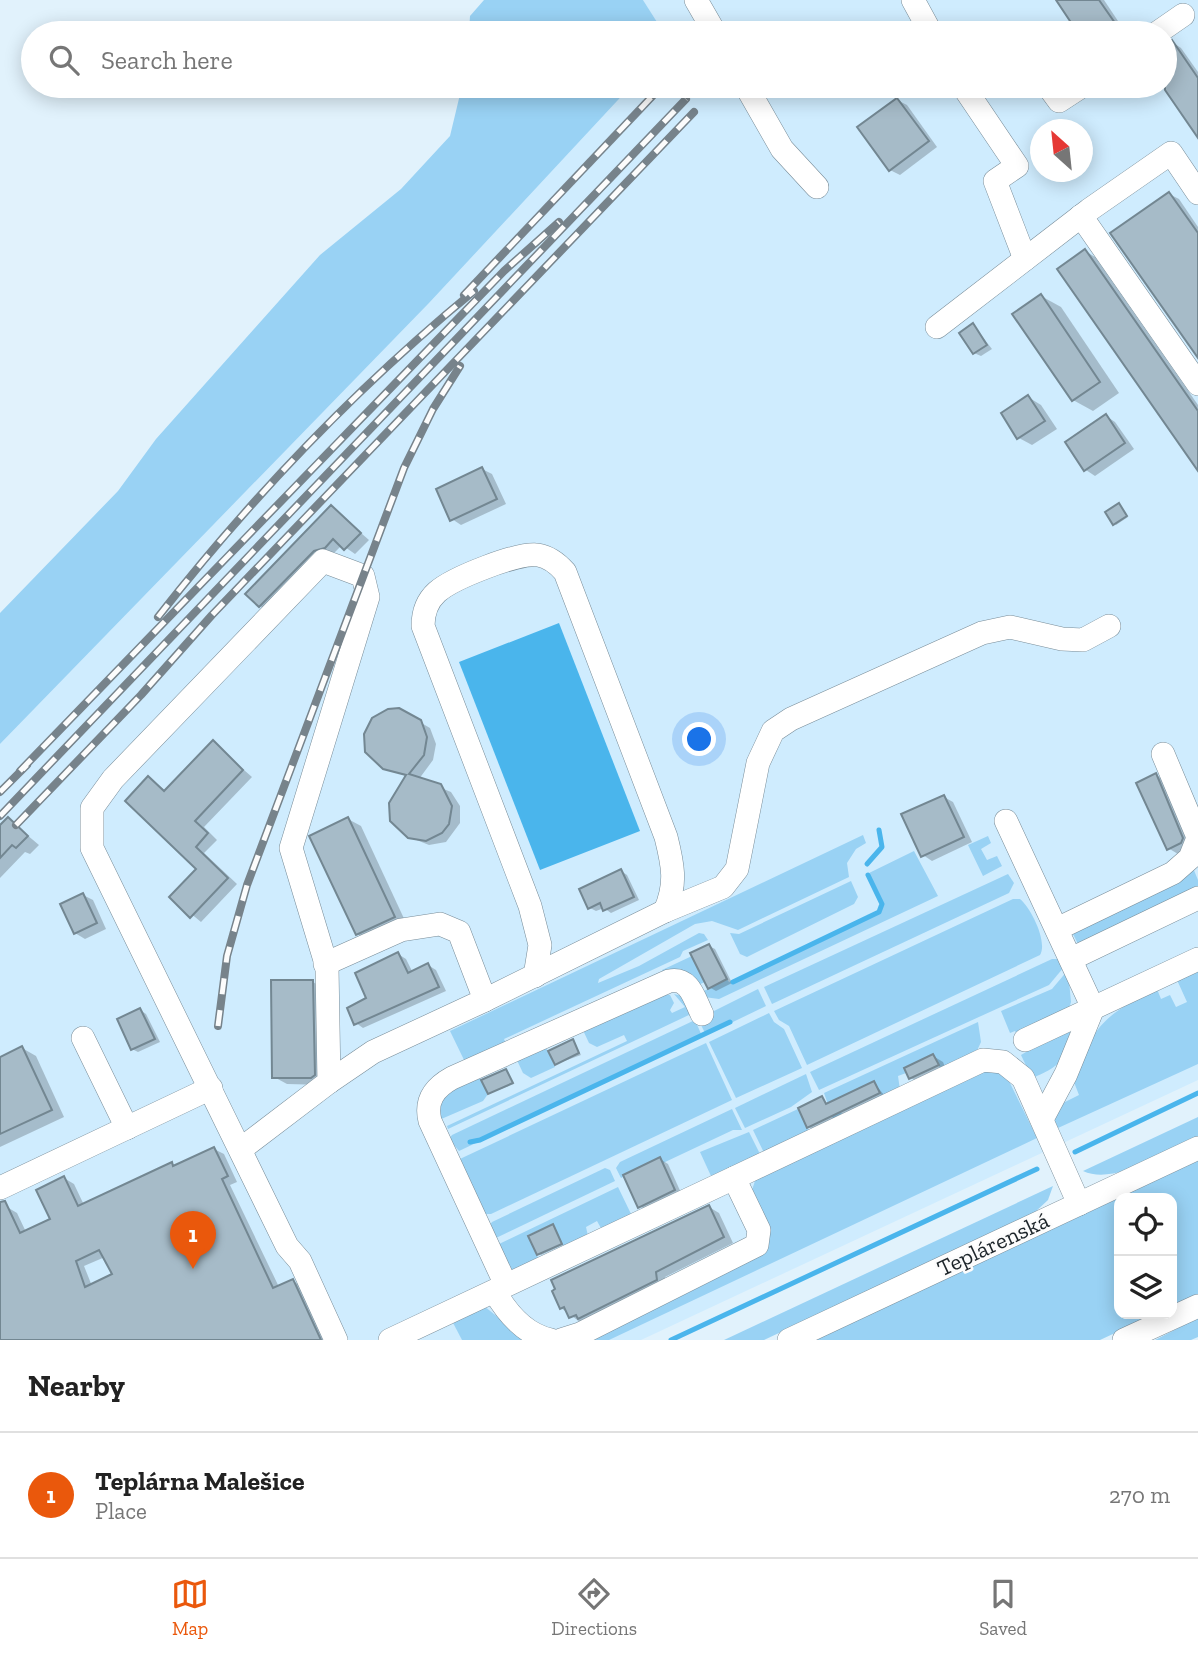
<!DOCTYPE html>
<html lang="en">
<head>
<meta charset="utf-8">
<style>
	:root { --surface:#fff; --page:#f6f6f6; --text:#222; --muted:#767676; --line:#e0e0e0; --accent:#ea580c }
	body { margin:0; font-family:"Zilla Slab",serif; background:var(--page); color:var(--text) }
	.controls { position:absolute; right:21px; bottom:21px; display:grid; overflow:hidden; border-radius:14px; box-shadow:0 4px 18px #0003 }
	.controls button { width:63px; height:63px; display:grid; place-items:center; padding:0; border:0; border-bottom:2px solid var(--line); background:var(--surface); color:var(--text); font:35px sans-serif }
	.compass { position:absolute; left:1030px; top:119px; width:63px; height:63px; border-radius:50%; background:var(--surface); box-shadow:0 4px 18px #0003; rotate:333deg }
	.you { position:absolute; left:700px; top:740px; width:24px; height:24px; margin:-18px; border:5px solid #fff; border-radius:50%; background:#1a73e8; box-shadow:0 0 0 10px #1a73e833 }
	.badge { display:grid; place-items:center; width:46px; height:46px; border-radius:50%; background:var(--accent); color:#fff; font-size:23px; font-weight:700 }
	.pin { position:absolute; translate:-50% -58px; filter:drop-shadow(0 2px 4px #0008) }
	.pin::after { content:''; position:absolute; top:37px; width:24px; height:21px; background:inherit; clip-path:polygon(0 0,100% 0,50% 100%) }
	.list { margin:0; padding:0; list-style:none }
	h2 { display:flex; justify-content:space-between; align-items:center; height:91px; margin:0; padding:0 28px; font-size:30px }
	h2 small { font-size:23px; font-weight:400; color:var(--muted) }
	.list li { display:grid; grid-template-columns:46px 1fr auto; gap:21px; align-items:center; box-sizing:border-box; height:126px; padding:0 28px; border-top:2px solid var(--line) }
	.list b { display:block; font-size:26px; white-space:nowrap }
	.list p { margin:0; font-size:23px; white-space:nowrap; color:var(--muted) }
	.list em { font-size:23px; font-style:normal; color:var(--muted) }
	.icon { flex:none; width:38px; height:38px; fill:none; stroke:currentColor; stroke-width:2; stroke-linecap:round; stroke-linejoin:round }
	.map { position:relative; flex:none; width:1198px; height:1340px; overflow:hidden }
	.search { position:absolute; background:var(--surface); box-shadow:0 4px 18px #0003; left:21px; right:21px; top:21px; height:77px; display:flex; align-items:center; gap:18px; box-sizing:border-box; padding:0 24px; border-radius:38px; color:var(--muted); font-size:26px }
	.sheet { height:217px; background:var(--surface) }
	nav { display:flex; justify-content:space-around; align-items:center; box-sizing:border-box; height:98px; border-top:2px solid var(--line); background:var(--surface); font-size:19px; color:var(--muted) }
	nav a { display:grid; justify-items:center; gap:4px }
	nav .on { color:var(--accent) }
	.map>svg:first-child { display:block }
	.built { fill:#cfecfe; fill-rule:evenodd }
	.green { fill:#99d2f4 }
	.water { fill:#4ab5ec }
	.shadow { fill:#0003; fill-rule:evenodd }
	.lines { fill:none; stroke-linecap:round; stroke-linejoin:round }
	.stream { stroke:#4ab5ec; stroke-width:5 }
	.building { fill:#a6bbc8; stroke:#738792; stroke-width:2; fill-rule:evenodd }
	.minor-casing { stroke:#788c98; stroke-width:24 }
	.minor { stroke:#fff; stroke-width:23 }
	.rail-casing { stroke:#77838b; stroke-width:8 }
	.rail { stroke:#fcfcfc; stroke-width:5; stroke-dasharray:16; stroke-linecap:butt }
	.labels { text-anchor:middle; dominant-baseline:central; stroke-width:5; stroke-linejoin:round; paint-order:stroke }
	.street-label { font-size:23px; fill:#1d252a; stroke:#fcfcfc }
</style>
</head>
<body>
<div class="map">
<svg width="1198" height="1340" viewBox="0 0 1198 1340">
	<rect width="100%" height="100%" fill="#e1f2fc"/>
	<!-- built -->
	<path class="built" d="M643 0H1198V1080L641 1340H0V744L429 303 631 86H1165V33H664ZM1040 130H1082V172H1040Z"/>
	<!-- green -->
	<g class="green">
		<path d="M484 0H643L664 33H469L470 16Z"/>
		<path d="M462 86H631L429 303 0 744V613L118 491 156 439 320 255 401 189 450 136Z"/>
		<path d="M863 835 866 843 856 849 847 863 849 877 738 930 712 921 695 924 599 979 598 983 639 966 699 933 704 934 708 940 683 951 680 957 504 1039 508 1049 465 1062 450 1031Z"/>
		<path d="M988 836 991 843 981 849 987 860 997 856 1002 866 983 876 968 845Z"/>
		<path d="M914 851 938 896 719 999 704 997 702 992 727 979 729 982 881 912 884 904 869 873Z"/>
		<path d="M1193 868 1198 880V890L1079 946 1072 932Z"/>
		<path d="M1008 874 1014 883 1009 893 772 1004 764 987Z"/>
		<path d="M851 881 858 897 854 904 747 957 740 954 730 933 739 934Z"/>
		<path d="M1013 899H1020C1031 908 1048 942 1040 955L807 1065 789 1026 779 1020 774 1011Z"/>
		<path d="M692 956 705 982 698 985 691 974 681 970 665 976 662 970Z"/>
		<path d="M1052 959H1059L1064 967 1049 985 819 1090 810 1072Z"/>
		<path d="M1068 970 1071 1002 1067 1015 1019 1038 1015 1031 1010 1033 1001 1011 1052 989Z"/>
		<path d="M1198 970V1064L1058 1128 1054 1120 1061 1104 1079 1095 1072 1077C1095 1025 1105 1014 1157 989L1161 999 1170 995 1176 1007 1187 1002 1177 980Z"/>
		<path d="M758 989 766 1006 706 1035 698 1019Z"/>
		<path d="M652 994 670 995 674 1003 670 1010 672 1013 685 1007 674 994 682 996 691 1014 448 1129 447 1126 627 1041 624 1035 597 1047 589 1043 581 1026Z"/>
		<path d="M769 1013 774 1022 784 1029 802 1068 736 1098 709 1042Z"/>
		<path d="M695 1020 702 1036 459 1151 449 1139 452 1135Z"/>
		<path d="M978 1022 981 1042 975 1055 940 1068 933 1054 904 1068 906 1073 898 1076 900 1090 853 1112 851 1110 881 1095 874 1082 841 1111 842 1115 766 1157 753 1130 798 1109 809 1131 833 1119 824 1093Z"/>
		<path d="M1070 1028C1075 1057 1055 1069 1032 1078L1021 1055 1026 1052 1023 1046Z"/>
		<path d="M544 1043 555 1067 531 1078 523 1073 515 1056Z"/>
		<path d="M706 1043 732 1100 491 1214H484L459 1160 462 1158Z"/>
		<path d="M990 1069 1007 1077 1037 1138 609 1340H585L767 1249 769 1234 751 1193 756 1178Z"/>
		<path d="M477 1072 488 1094 483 1101 439 1120 438 1118 441 1116 437 1108 442 1098Z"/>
		<path d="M806 1074 812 1092 791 1107 745 1128 735 1108Z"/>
		<path d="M732 1109 742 1130H733L663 1163 659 1158 621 1178 616 1168 620 1162Z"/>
		<path d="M1198 1117V1137C1168 1151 1115 1186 1083 1171Z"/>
		<path d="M749 1132 760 1154 711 1176 700 1152Z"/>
		<path d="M1198 1160V1294L1172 1306V1198H1119V1314H1156L1100 1340H813Z"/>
		<path d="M605 1168 610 1170 615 1181 496 1238 490 1225 492 1222Z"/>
		<path d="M1053 1186 1048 1200 1033 1214 764 1340H724Z"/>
		<path d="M618 1187 632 1216 602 1230 597 1221 586 1227 588 1236 564 1248 553 1224 528 1235 539 1260 512 1273 499 1244Z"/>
		<path d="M484 1306 526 1340H462L451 1319Z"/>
		<path d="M1198 1318V1337L1191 1340H1155Z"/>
	</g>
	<!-- water -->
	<path class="water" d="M559 623 640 831 540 870 459 662Z"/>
	<!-- shadow -->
	<g class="shadow">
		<path d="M1058 0H1104L1126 33H1080Z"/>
		<path d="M1172 42 1181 48 1198 72V135L1164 86 1165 46Z"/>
		<path d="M897 100 907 105 937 147 900 175 890 170Z"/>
		<path d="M1169 194 1179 199 1198 227V355Z"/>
		<path d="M1085 251 1095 257 1198 405V468Z"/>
		<path d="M1041 296 1061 307 1119 393 1093 411 1073 400Z"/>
		<path d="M973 325 992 349 981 356 974 353Z"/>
		<path d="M1028 397 1041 405 1057 429 1032 445 1019 438Z"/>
		<path d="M1106 416 1115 422 1134 449 1095 476 1086 470 1067 443Z"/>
		<path d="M482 469 492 474 506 504 461 525 452 519Z"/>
		<path d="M1119 505 1128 517 1116 525 1114 523Z"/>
		<path d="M331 507 369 540 355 554 342 545 335 552 324 556 270 612 260 606Z"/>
		<path d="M399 710 430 728 436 744 433 760 419 779 451 792 460 806V823L446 842 429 845 409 837 408 776 378 764 367 751Z"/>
		<path d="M213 743 252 777 204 827 217 840 204 853 237 884 201 922 171 897 198 869 149 778 166 791Z"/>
		<path d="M1156 775 1166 781 1192 844 1178 854 1168 848Z"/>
		<path d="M944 797 953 802 972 842 932 861 923 855Z"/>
		<path d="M8 819 39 845 30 854 25 852 0 878V828Z"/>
		<path d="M348 819 361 826 407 925 370 941 357 934Z"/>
		<path d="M621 871 627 875 639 900 611 913 604 908 596 911 590 908Z"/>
		<path d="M83 895 93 900 106 929 85 939 75 933Z"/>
		<path d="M709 946 715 949 732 983 716 991 709 987Z"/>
		<path d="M398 954 406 959 413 973 428 965 436 970 446 991 363 1028 356 1023Z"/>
		<path d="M313 982 326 990 325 1085 287 1084 274 1077Z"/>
		<path d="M140 1010 146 1014 160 1042 138 1052 132 1049Z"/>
		<path d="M572 1041 581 1055 556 1064Z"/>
		<path d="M22 1048 36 1056 64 1117 0 1147V1059Z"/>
		<path d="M933 1056 943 1062 947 1071 920 1084 911 1078Z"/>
		<path d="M506 1071 514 1084 490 1093Z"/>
		<path d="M874 1083 885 1096 814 1130 809 1127 822 1098 829 1105Z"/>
		<path d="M214 1149 224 1154 237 1182 230 1185 279 1287 293 1281 303 1287 327 1340H0V1210L7 1207 17 1213 26 1232 52 1220 64 1178 74 1184 84 1205 172 1164 176 1167ZM105 1257 114 1275 92 1286 84 1266Z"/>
		<path d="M660 1159 668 1164 682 1195 647 1211 640 1206Z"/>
		<path d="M709 1207 719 1213 733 1243 665 1277 666 1285 580 1322 561 1308Z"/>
		<path d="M553 1226 563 1245 541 1255 539 1254Z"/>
	</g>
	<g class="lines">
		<!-- stream -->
		<g class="stream">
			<path d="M867 864 882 847 879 830"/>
			<path d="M733 982 879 912 882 904 868 875"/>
			<path d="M470 1142 480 1140 730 1022"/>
			<path d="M1075 1152 1198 1093"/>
			<path d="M671 1340 1037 1169"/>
		</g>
	</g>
	<!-- building -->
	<g class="building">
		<path d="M1056 0H1099L1122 33H1078Z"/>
		<path d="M1172 40 1198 78V138L1165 90V45Z"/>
		<path d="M897 98 929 141 889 171 857 127Z"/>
		<path d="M1169 192 1198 233V358L1110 233Z"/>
		<path d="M1085 249 1198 411V471L1057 269Z"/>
		<path d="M1041 294 1100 382 1072 401 1012 314Z"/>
		<path d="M973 323 987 345 973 354 959 333Z"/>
		<path d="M1028 395 1045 421 1017 439 1001 413Z"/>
		<path d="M1106 414 1125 443 1084 471 1065 442Z"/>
		<path d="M482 467 497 499 450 521 436 489Z"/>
		<path d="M1119 503 1127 516 1113 525 1105 512Z"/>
		<path d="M331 505 361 533 344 550 333 539 325 548 314 551 259 607 245 594Z"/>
		<path d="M399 708 421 720 427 737 424 755 409 774 441 784 452 806 449 824 442 833 426 841 408 838 390 821 389 803 406 775 383 769 365 752 364 734 372 718 388 709Z"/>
		<path d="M213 740 243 770 195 821 208 833 196 847 228 878 190 918 169 897 196 869 125 801 148 776 164 791Z"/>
		<path d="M1156 773 1183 838 1181 843 1167 850 1136 783Z"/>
		<path d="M944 795 964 837 921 857 901 814Z"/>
		<path d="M8 817 28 836 16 848 12 845 0 858V825Z"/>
		<path d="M348 817 395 917 356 935 309 836Z"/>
		<path d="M621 869 634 897 603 911 600 903 588 909 579 889Z"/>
		<path d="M83 893 97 923 74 934 60 904Z"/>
		<path d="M709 944 727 979 708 989 690 953Z"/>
		<path d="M398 952 408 973 428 963 439 987 354 1025 347 1008 366 998 355 973Z"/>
		<path d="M271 980H313L315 1075 311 1078H272Z"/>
		<path d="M140 1008 155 1039 131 1050 117 1019Z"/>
		<path d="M573 1039 579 1053 555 1065 548 1051Z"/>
		<path d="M22 1046 52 1110 0 1134V1057Z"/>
		<path d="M933 1054 939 1065 909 1079 904 1068Z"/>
		<path d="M506 1069 513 1083 488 1094 481 1080Z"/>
		<path d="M874 1081 880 1093 807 1128 798 1108 822 1096 826 1104Z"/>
		<path d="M214 1147 228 1176 222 1179 273 1288 293 1279 321 1340H0V1202L5 1201 20 1233 50 1219 36 1190 64 1176 78 1206 172 1162 173 1166ZM99 1250 112 1274 85 1287 76 1261Z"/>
		<path d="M660 1157 675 1190 638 1208 623 1175Z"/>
		<path d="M709 1205 724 1237 656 1272 657 1280 578 1319 576 1315 569 1318 564 1307 560 1309 552 1291 555 1289 551 1280Z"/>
		<path d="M553 1224 562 1244 537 1255 528 1236Z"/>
	</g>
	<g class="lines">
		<!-- minor casing -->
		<g class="minor-casing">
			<g id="minor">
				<path d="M696 0 715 33"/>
				<path d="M913 0 931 33"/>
				<path d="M1157 33 1183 15"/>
				<path d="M746 86 782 149 817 187"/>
				<path d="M963 86 1017 166 995 181 1025 259"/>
				<path d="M1048 86 1059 101 1082 86"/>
				<path d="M1081 216 1198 384"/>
				<path d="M937 327 1089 210 1171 153 1198 193"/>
				<path d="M1163 754 1198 837"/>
				<path d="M1006 821 1093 1008 1066 1074 1042 1119"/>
				<path d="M1057 929 1173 873 1190 858 1198 838"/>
				<path d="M1071 959 1198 898"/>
				<path d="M325 964 401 930 440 924 459 932 485 1000 373 1052 329 1082"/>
				<path d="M535 976 540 945 530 906 423 626C423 613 427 601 437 592 453 578 518 552 538 555 550 557 558 564 565 572L666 837C673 865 677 884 665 911"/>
				<path d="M485 1000 665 911 723 887 737 869 758 763 773 731 791 719 982 633 1010 627 1062 639 1083 640 1109 626"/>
				<path d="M83 1038 127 1128"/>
				<path d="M1025 1040 1198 959"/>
				<path d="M241 1149 329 1082 327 967 291 848 368 597 363 576 323 561 113 779 92 808V848L287 1246 300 1261 336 1340"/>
				<path d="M0 1188 211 1088"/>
				<path d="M505 1283 430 1121C425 1101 434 1088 452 1078L669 981C690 977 694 998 702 1014"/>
				<path d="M495 1292C507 1313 526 1335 551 1340"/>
				<path d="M390 1340 734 1178"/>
				<path d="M561 1340 580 1334 757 1245 759 1230 734 1178 983 1060 1003 1062 1023 1078 1079 1204"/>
				<path d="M789 1340 1198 1148"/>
				<path d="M1124 1340 1198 1306"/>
			</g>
		</g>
		<!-- minor -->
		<use href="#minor" class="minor"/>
		<!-- rail casing -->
		<g class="rail-casing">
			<g id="rail">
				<path d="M464 295 662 86"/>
				<path d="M158 617C251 498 357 387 474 291"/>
				<path d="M20 771 504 271 559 222"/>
				<path d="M0 792 27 765"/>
				<path d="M0 816 686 99"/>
				<path d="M16 825 141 695 212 615 694 112"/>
				<path d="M218 1026 227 956 247 885 404 468 433 409 460 366"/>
			</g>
		</g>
		<!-- rail -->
		<use href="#rail" class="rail"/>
	</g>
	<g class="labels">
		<!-- street labels -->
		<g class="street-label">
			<text transform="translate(993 1244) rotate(-25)">Teplárenská</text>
		</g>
	</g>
</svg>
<div class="controls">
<button><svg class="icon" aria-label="locate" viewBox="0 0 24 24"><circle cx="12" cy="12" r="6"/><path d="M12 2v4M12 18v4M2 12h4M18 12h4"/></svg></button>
<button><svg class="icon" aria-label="layers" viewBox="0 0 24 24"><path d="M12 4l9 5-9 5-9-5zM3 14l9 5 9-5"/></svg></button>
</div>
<svg class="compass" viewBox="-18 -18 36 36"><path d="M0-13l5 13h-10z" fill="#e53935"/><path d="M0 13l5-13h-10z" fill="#767676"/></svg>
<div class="you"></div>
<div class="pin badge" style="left:193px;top:1269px">1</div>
<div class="search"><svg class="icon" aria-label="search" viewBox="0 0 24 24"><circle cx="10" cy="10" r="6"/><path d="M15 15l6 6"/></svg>Search here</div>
</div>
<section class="sheet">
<h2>Nearby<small></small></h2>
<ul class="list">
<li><span class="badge">1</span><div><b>Teplárna Malešice</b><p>Place</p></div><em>270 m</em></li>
</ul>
</section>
<nav>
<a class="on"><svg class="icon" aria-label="map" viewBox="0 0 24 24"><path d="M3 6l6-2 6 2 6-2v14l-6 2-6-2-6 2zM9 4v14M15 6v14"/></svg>Map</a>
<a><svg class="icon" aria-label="directions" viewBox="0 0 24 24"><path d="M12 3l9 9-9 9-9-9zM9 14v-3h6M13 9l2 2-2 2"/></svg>Directions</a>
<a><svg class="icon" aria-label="saved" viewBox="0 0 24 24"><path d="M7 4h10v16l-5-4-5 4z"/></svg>Saved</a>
</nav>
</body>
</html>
